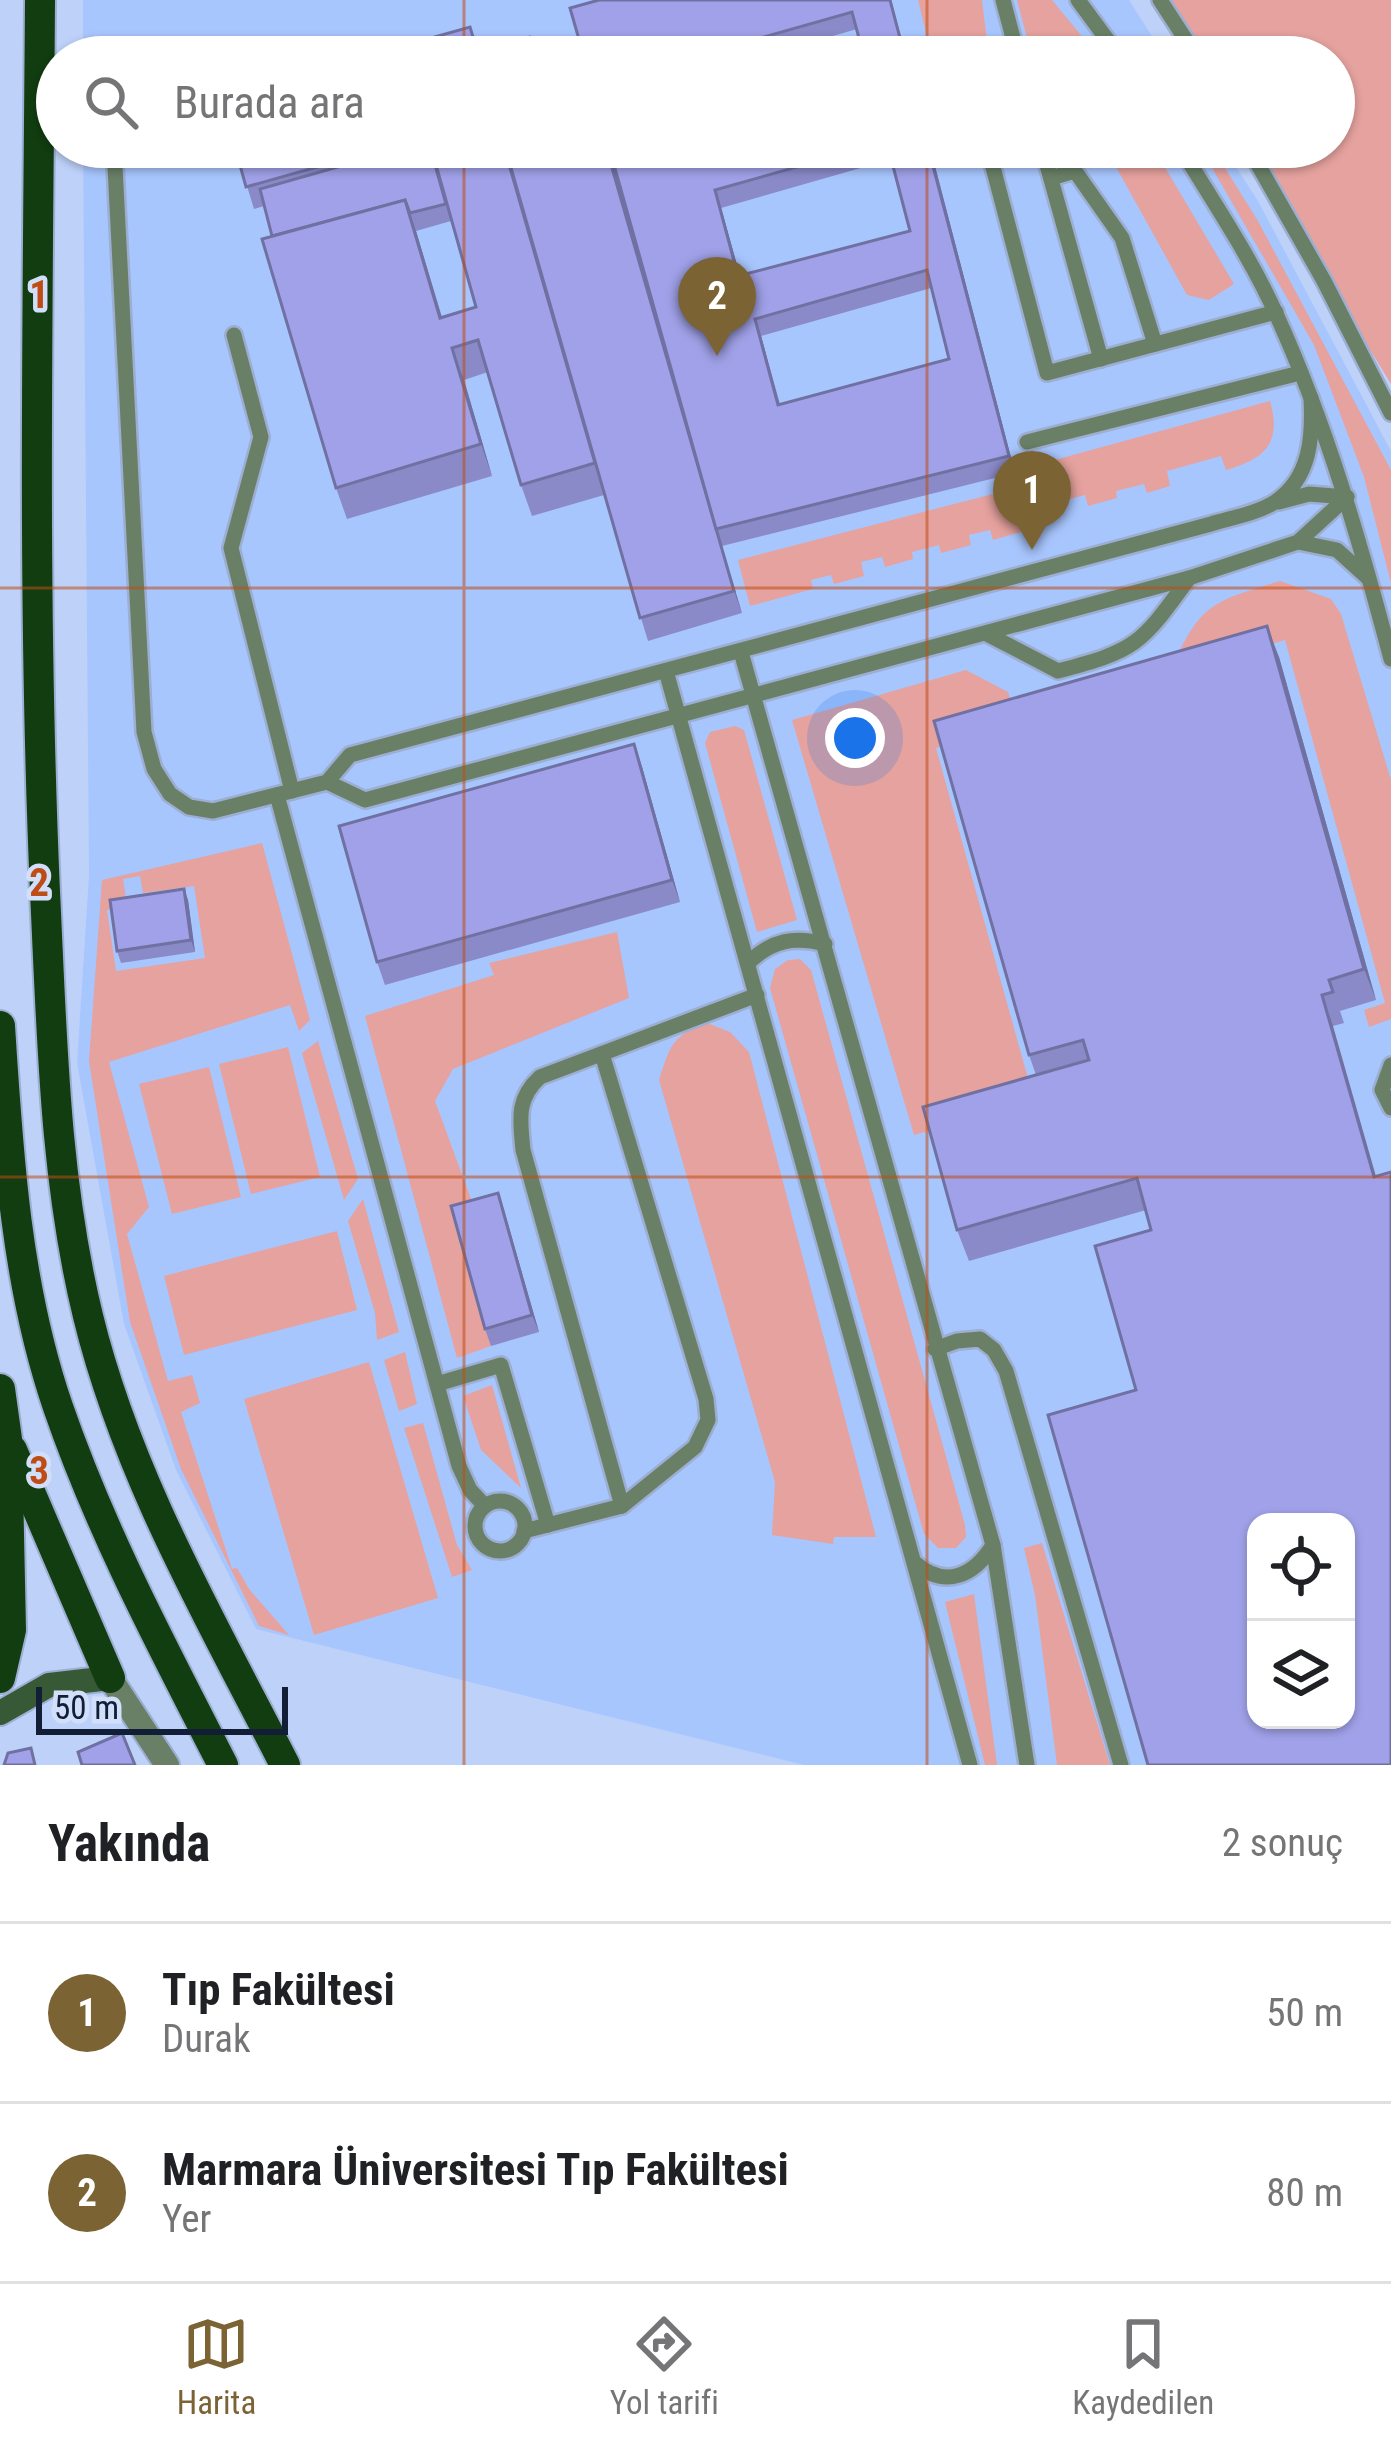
<!DOCTYPE html>
<html lang="tr">
<head>
<meta charset="utf-8">
<style>
	:root { --surface:#fff; --page:#f6f6f6; --text:#202124; --muted:#757577; --line:#e0e0e0; --accent:#7b6334 }
	body { margin:0; font-family:"Roboto Condensed",sans-serif; background:var(--page); color:var(--text) }
	.controls { position:absolute; right:36px; bottom:36px; display:grid; overflow:hidden; border-radius:24px; box-shadow:0 3px 9px #0004 }
	.controls button { width:108px; height:108px; display:grid; place-items:center; padding:0; border:0; border-bottom:3px solid var(--line); background:var(--surface); color:var(--text); font:60px sans-serif }
	.scale { position:absolute; left:36px; bottom:30px; width:252px; box-sizing:border-box; padding-left:12px; border:6px solid #121e35; border-top:0; font-size:33px; line-height:42px; white-space:nowrap; color:#121e35; -webkit-text-stroke:9px #d1dffa; paint-order:stroke }
	.you { position:absolute; left:855px; top:738px; width:42px; height:42px; margin:-30px; border:9px solid #fff; border-radius:50%; background:#1a73e8; box-shadow:0 0 0 18px #1a73e833 }
	.badge { display:grid; place-items:center; width:78px; height:78px; border-radius:50%; background:var(--accent); color:#fff; font-size:39px; font-weight:700 }
	.pin { position:absolute; translate:-50% -99px; filter:drop-shadow(0 3px 6px #0008) }
	.pin::after { content:''; position:absolute; top:63px; width:42px; height:36px; background:inherit; clip-path:polygon(0 0,100% 0,50% 100%) }
	.list { margin:0; padding:0; list-style:none }
	h2 { display:flex; justify-content:space-between; align-items:center; height:156px; margin:0; padding:0 48px; font-size:51px }
	h2 small { font-size:39px; font-weight:400; color:var(--muted) }
	.list li { display:grid; grid-template-columns:78px 1fr auto; gap:36px; align-items:center; box-sizing:border-box; height:180px; padding:0 48px; border-top:3px solid var(--line) }
	.list b { display:block; font-size:45px; white-space:nowrap }
	.list p { margin:0; font-size:39px; white-space:nowrap; color:var(--muted) }
	.list em { font-size:39px; font-style:normal; color:var(--muted) }
	.icon { flex:none; width:66px; height:66px; fill:none; stroke:currentColor; stroke-width:2; stroke-linecap:round; stroke-linejoin:round }
	.map { position:relative; flex:none; width:1391px; height:1765px; overflow:hidden }
	.search { position:absolute; background:var(--surface); box-shadow:0 3px 9px #0004; left:36px; right:36px; top:36px; height:132px; display:flex; align-items:center; gap:30px; box-sizing:border-box; padding:0 42px; border-radius:66px; color:var(--muted); font-size:45px }
	.sheet { height:516px; background:var(--surface) }
	nav { display:flex; justify-content:space-around; align-items:center; box-sizing:border-box; height:168px; border-top:3px solid var(--line); background:var(--surface); font-size:33px; color:var(--muted) }
	nav a { display:grid; justify-items:center; gap:6px }
	nav .on { color:var(--accent) }
	.map>svg:first-child { display:block }
	.built { fill:#a8c6fe; fill-rule:evenodd }
	.green { fill:#e5a29e; fill-rule:evenodd }
	.lines { fill:none; stroke-linecap:round; stroke-linejoin:round }
	.service-casing { stroke:#9caed2; stroke-width:20 }
	.minor-casing { stroke:#9caed2; stroke-width:28 }
	.secondary-casing { stroke:#9caed2; stroke-width:28 }
	.primary-casing { stroke:#9caed2; stroke-width:34 }
	.path { stroke:#7989aa; stroke-width:6; stroke-dasharray:6 6; stroke-linecap:butt }
	.service { stroke:#698067; stroke-width:15 }
	.minor { stroke:#698067; stroke-width:24 }
	.secondary { stroke:#375935; stroke-width:24 }
	.primary { stroke:#113d10; stroke-width:30 }
	.wall { fill:#8a8ac8; fill-rule:evenodd }
	.shaded-wall { fill:#7071a2 }
	.building { fill:#a0a1e8; stroke:#7071a2; stroke-width:3; fill-rule:evenodd }
	.grid { fill:none; stroke:#bd4d14; stroke-width:3; stroke-opacity:0.55 }
	.grid-label { font-size:39px; text-anchor:middle; font-weight:bold; fill:#bd4d14; stroke:#d1dffa; stroke-width:9; stroke-linejoin:round; paint-order:stroke }
</style>
</head>
<body>
<div class="map">
<svg width="1391" height="1765" viewBox="0 0 1391 1765">
	<rect width="100%" height="100%" fill="#bed2f9"/>
	<!-- built -->
	<g class="built">
		<path d="M83 0H1129L1165 57H83Z"/>
		<path d="M83 147H1223L1258 201 1391 451V1765H804L256 1629 176 1470 124 1324 77 1063 89 875ZM1256 1522H1346V1720H1256Z"/>
	</g>
	<!-- green -->
	<g class="green">
		<path d="M918 0H982L989 57H932Z"/>
		<path d="M1017 0H1052L1099 57H1032Z"/>
		<path d="M1156 0H1391V384L1246 147H1334V57H1190Z"/>
		<path d="M1105 147H1153L1234 284 1209 300 1187 295Z"/>
		<path d="M1200 147H1212L1258 221 1391 470V583L1364 477 1314 345Z"/>
		<path d="M1270 401C1282 443 1265 459 1226 470L1221 456 1167 471 1170 486 1147 493 1144 484 1116 491 1117 498 1088 506 1085 495 1062 501 1064 514 1042 520 1039 513 1019 518 1021 532 993 540 990 530 969 535 971 545 941 553 939 545 912 552 913 559 885 567 882 557 861 562 864 576 834 584 831 575 811 580 813 589 750 606 738 560 1035 483 1029 467Z"/>
		<path d="M1280 581 1331 599 1341 614 1391 780V1019L1369 1027 1364 1010 1385 1003 1285 640 1168 675C1201 604 1207 603 1280 581Z"/>
		<path d="M966 670 1008 692 1018 725 936 748 1034 1100 914 1135 792 720Z"/>
		<path d="M735 726 744 730 797 920 757 932 705 743 710 732Z"/>
		<path d="M262 843 310 1020 299 1031 290 1005 109 1062 149 1207 127 1234 168 1381 192 1375 200 1403 181 1412 232 1569 237 1568 249 1589 289 1635 259 1626 181 1469 130 1322 89 1061 102 880ZM140 876 143 893 194 886 205 958 116 971 107 910 127 906 123 879Z"/>
		<path d="M617 932 629 998 453 1069 435 1101 478 1218 457 1224 491 1346 457 1358 365 1016 494 975 489 963Z"/>
		<path d="M800 959 811 970 965 1525 966 1537 956 1548H938L924 1534 770 988 775 969 788 960Z"/>
		<path d="M707 1023 730 1032 749 1052 876 1537H834L833 1544 772 1535 775 1482 659 1080C670 1046 672 1035 707 1023Z"/>
		<path d="M318 1041 358 1179 344 1200 302 1053Z"/>
		<path d="M288 1047 320 1177 251 1194 219 1064Z"/>
		<path d="M209 1067 241 1197 172 1214 139 1084Z"/>
		<path d="M363 1199 399 1332 377 1340 375 1313 348 1221Z"/>
		<path d="M337 1231 357 1310 184 1355 164 1276Z"/>
		<path d="M405 1352 417 1404 399 1411 384 1360Z"/>
		<path d="M369 1362 438 1598 314 1635 244 1399Z"/>
		<path d="M492 1385 521 1488 481 1450 463 1396Z"/>
		<path d="M423 1423 457 1545 472 1570 452 1577 404 1428Z"/>
		<path d="M1042 1543 1110 1765H1057L1035 1595 1024 1548Z"/>
		<path d="M974 1594 997 1765H985L945 1602Z"/>
	</g>
	<g class="lines">
		<!-- service casing -->
		<g class="service-casing">
			<g id="service">
				<path d="M1003 0 1018 57"/>
				<path d="M1078 0 1120 57"/>
				<path d="M1160 0 1197 57"/>
				<path d="M114 147 144 732 154 769 170 794 189 807 213 811 327 782 350 755 1211 524C1231 518 1258 513 1275 502 1311 478 1313 436 1311 398"/>
				<path d="M1009 147 989 152 1047 373 1276 312"/>
				<path d="M1042 147 1101 359"/>
				<path d="M1180 147C1213 202 1251 257 1277 316 1327 426 1360 542 1391 659"/>
				<path d="M1248 147 1324 281 1391 413"/>
				<path d="M1051 178 1075 171 1122 238 1155 344"/>
				<path d="M234 335 261 437 231 548 292 791"/>
				<path d="M1027 442 1300 373"/>
				<path d="M1279 502 1309 494 1347 497"/>
				<path d="M1298 542 1337 550 1368 578"/>
				<path d="M987 634 1058 671C1138 650 1141 644 1189 578"/>
				<path d="M741 652 993 1545 1027 1765"/>
				<path d="M666 671 970 1765"/>
				<path d="M327 782 365 800 1189 578 1298 542 1347 497"/>
				<path d="M277 795 459 1466 470 1490 485 1506"/>
				<path d="M748 963C772 940 794 936 825 944"/>
				<path d="M1391 1065 1382 1090 1391 1108"/>
				<path d="M935 1349 957 1341 980 1339 994 1350 1006 1371 1121 1765"/>
				<path d="M437 1384 501 1365 548 1525"/>
				<circle cx="500" cy="1526" r="25"/>
				<path d="M622 1506 523 1150C520 1119 516 1099 540 1077L757 995"/>
				<path d="M524 1531 622 1506 695 1447 708 1420 706 1399 602 1054"/>
				<path d="M915 1563C945 1589 974 1576 993 1545"/>
			</g>
		</g>
		<!-- minor casing -->
		<g class="minor-casing">
			<path id="minor" d="M110 1678 167 1765"/>
		</g>
		<!-- secondary casing -->
		<g class="secondary-casing">
			<path id="secondary" d="M0 1713 49 1685 110 1678"/>
		</g>
		<!-- primary casing -->
		<g class="primary-casing">
			<g id="primary">
				<path d="M40 0C38 297 32 595 45 892 52 1034 54 1177 88 1316 127 1476 211 1620 285 1765"/>
				<path d="M0 1026C8 1153 16 1285 58 1407 101 1532 163 1648 223 1765"/>
				<path d="M0 1389 7 1439 11 1630 0 1678"/>
				<path d="M12 1450 110 1678"/>
			</g>
		</g>
		<!-- path -->
		<path class="path" d="M528 36 534 57"/>
		<!-- service -->
		<use href="#service" class="service"/>
		<!-- minor -->
		<use href="#minor" class="minor"/>
		<!-- secondary -->
		<use href="#secondary" class="secondary"/>
		<!-- primary -->
		<use href="#primary" class="primary"/>
	</g>
	<!-- wall -->
	<g class="wall">
		<path d="M599 0H891L906 57 857 29 760 57H584Z"/>
		<path d="M235 147H930L1015 473 722 546 742 613 648 641 604 495 532 516 521 485 488 372 464 380 492 476 347 519 336 488 264 206 254 209ZM892 159 910 231 740 276 721 208ZM451 221 476 307 442 317 416 231ZM931 288 949 359 780 404 761 336Z"/>
		<path d="M1279 657 1376 1000 1340 1011 1344 1023 1333 1026 1136 1390 1151 1230 1146 1210 969 1261 957 1230 1036 1075 1029 1055Z"/>
		<path d="M634 744 642 767 680 902 385 985 377 962Z"/>
		<path d="M184 889 188 900 195 952 121 963 117 951Z"/>
		<path d="M498 1193 539 1332 491 1346 485 1329Z"/>
	</g>
	<!-- shaded-wall -->
	<g class="shaded-wall">
		<path d="M890 0H891L906 57H905Z"/>
		<path d="M606 147H608L716 529 742 613 734 591Z"/>
		<path d="M928 147H930L1015 473 1009 456Z"/>
		<path d="M715 190 721 208 745 293 738 276Z"/>
		<path d="M405 200 416 231 451 349 440 318Z"/>
		<path d="M755 319 761 336 784 422 778 405Z"/>
		<path d="M452 348 464 380 492 476 481 444Z"/>
		<path d="M1267 626 1279 657 1376 1000 1364 969Z"/>
		<path d="M634 744 642 767 680 902 672 880Z"/>
		<path d="M184 889 188 900 195 952 191 940Z"/>
		<path d="M1322 995 1333 1026 1385 1208 1374 1177Z"/>
		<path d="M498 1193 504 1210 539 1332 532 1315Z"/>
	</g>
	<!-- building -->
	<g class="building">
		<path d="M599 0H890L905 57H864L852 12 693 57H584L570 8Z"/>
		<path d="M470 27 479 57H363Z"/>
		<path d="M235 147H388L246 187Z"/>
		<path d="M408 147H430L446 204 410 213 405 200 272 236 260 189Z"/>
		<path d="M431 147H504L595 463 521 485 478 340 452 348 481 444 336 488 262 239 405 200 440 318 476 307Z"/>
		<path d="M505 147H606L734 591 640 618Z"/>
		<path d="M609 147H868L715 190 738 276 910 231 888 147H928L1009 456 716 529ZM927 270 949 359 778 405 755 319Z"/>
		<path d="M1267 626 1364 969 1329 980 1333 992 1322 995 1374 1177 1391 1172V1765H1148L1048 1415 1136 1390 1095 1246 1151 1230 1137 1178 957 1230 923 1107 1089 1060 1083 1040 1029 1055 934 721ZM1256 1522H1346V1720H1256Z"/>
		<path d="M634 744 672 880 377 962 339 826Z"/>
		<path d="M184 889 191 940 117 951 110 900Z"/>
		<path d="M498 1193 532 1315 485 1329 451 1206Z"/>
		<path d="M122 1733 135 1765H82L78 1752Z"/>
		<path d="M31 1748 35 1765H4L8 1753Z"/>
	</g>
	<!-- grid -->
	<path class="grid" d="M464 0V57M927 0V57M464 147V1765M927 147V1765M0 588H1391M0 1177H1391"/>
	<g class="grid-label">
		<text x="39" y="308">1</text>
		<text x="39" y="896">2</text>
		<text x="39" y="1484">3</text>
	</g>
</svg>
<div class="controls">
<button><svg class="icon" aria-label="locate" viewBox="0 0 24 24"><circle cx="12" cy="12" r="6"/><path d="M12 2v4M12 18v4M2 12h4M18 12h4"/></svg></button>
<button><svg class="icon" aria-label="layers" viewBox="0 0 24 24"><path d="M12 4l9 5-9 5-9-5zM3 14l9 5 9-5"/></svg></button>
</div>
<div class="scale">50 m</div>
<div class="you"></div>
<div class="pin badge" style="left:1032px;top:550px">1</div>
<div class="pin badge" style="left:717px;top:356px">2</div>
<div class="search"><svg class="icon" aria-label="search" viewBox="0 0 24 24"><circle cx="10" cy="10" r="6"/><path d="M15 15l6 6"/></svg>Burada ara</div>
</div>
<section class="sheet">
<h2>Yakında<small>2 sonuç</small></h2>
<ul class="list">
<li><span class="badge">1</span><div><b>Tıp Fakültesi</b><p>Durak</p></div><em>50 m</em></li>
<li><span class="badge">2</span><div><b>Marmara Üniversitesi Tıp Fakültesi</b><p>Yer</p></div><em>80 m</em></li>
</ul>
</section>
<nav>
<a class="on"><svg class="icon" aria-label="map" viewBox="0 0 24 24"><path d="M3 6l6-2 6 2 6-2v14l-6 2-6-2-6 2zM9 4v14M15 6v14"/></svg>Harita</a>
<a><svg class="icon" aria-label="directions" viewBox="0 0 24 24"><path d="M12 3l9 9-9 9-9-9zM9 14v-3h6M13 9l2 2-2 2"/></svg>Yol tarifi</a>
<a><svg class="icon" aria-label="saved" viewBox="0 0 24 24"><path d="M7 4h10v16l-5-4-5 4z"/></svg>Kaydedilen</a>
</nav>
</body>
</html>
